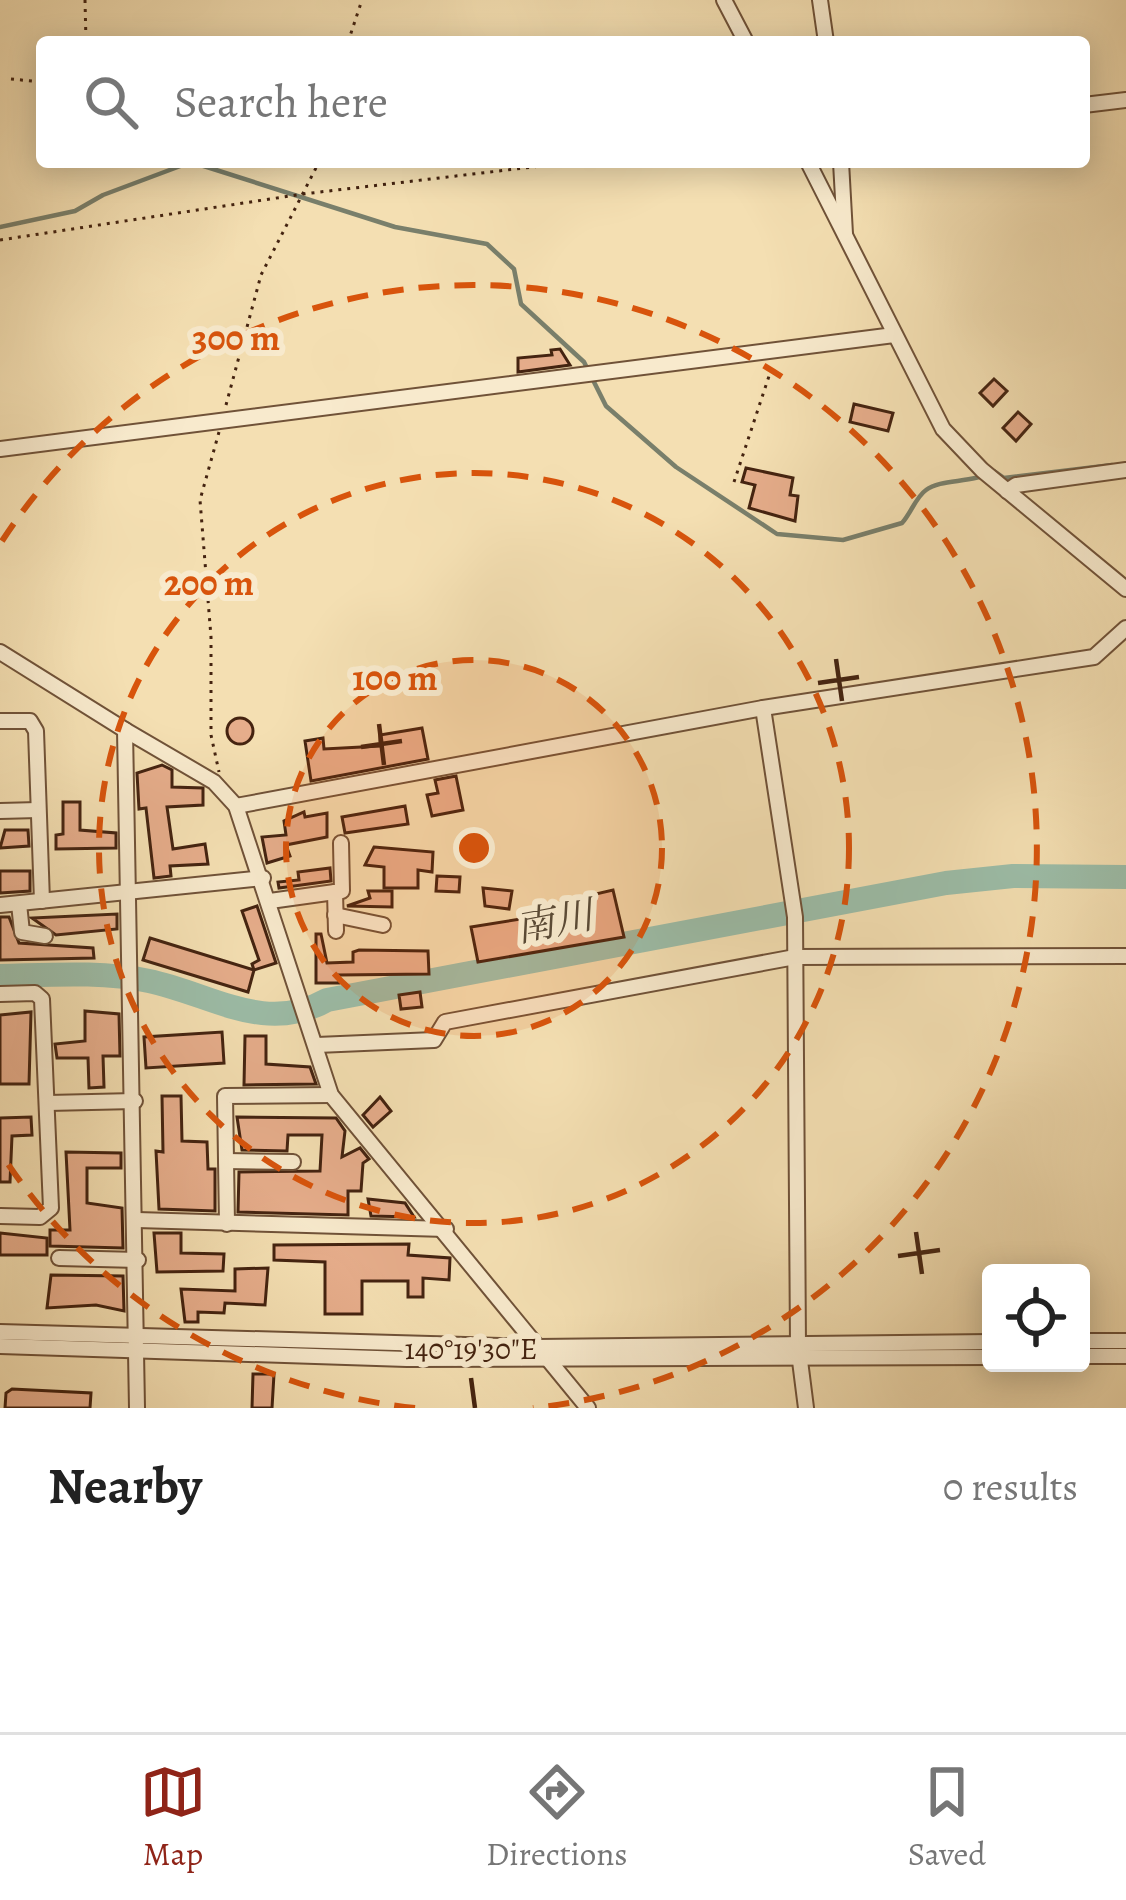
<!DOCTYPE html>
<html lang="en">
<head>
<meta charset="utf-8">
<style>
	:root { --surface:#fff; --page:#f2f2f2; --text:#222; --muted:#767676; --line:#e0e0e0; --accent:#8f2418 }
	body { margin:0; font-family:Alegreya,"Noto Serif JP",serif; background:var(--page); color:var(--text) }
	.controls { position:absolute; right:36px; bottom:36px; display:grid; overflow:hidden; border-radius:12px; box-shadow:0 6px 30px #0003 }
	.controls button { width:108px; height:108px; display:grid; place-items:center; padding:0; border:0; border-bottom:3px solid var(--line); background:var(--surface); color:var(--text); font:60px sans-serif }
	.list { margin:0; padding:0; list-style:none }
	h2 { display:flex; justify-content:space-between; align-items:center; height:156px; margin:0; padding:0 48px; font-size:51px }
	h2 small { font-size:39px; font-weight:400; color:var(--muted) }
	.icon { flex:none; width:66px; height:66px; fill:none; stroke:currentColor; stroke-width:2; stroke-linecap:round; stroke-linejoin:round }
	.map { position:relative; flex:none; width:1126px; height:1408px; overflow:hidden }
	.search { position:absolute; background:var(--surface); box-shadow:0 6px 30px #0003; left:36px; right:36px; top:36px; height:132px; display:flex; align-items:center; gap:30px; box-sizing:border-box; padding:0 42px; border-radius:12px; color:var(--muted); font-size:45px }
	.sheet { height:324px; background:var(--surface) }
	nav { display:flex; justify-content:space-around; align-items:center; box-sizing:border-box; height:168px; border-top:3px solid var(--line); background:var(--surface); font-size:33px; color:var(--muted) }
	nav a { display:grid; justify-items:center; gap:6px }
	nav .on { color:var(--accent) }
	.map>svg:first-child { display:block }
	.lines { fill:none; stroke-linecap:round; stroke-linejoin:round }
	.stream { stroke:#797f6b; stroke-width:4.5 }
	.river { stroke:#9cbda8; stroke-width:24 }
	.building { fill:#e6ad8b; stroke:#442310; stroke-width:3 }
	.minor-casing { stroke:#705238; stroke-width:18 }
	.path { stroke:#442310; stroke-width:3; stroke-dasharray:3 6; stroke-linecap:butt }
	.minor { stroke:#f8eacd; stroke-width:14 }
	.ticks { fill:none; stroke:#442310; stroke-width:4.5 }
	.ring { fill:none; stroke:#d8540c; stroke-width:6; stroke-dasharray:21 15 }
	.labels { text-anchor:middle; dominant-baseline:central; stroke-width:12; stroke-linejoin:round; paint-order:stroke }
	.water-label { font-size:39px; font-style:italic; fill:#5a4a36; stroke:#f8eacd }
	.ticks-label { font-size:30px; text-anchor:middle; fill:#442310; stroke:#f8eacd; stroke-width:12; stroke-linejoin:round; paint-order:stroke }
	.centre { fill:#d8540c; stroke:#f8eacd; stroke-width:6 }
	.ring-label { font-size:36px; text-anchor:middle; font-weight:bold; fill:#d8540c; stroke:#f8eacd; stroke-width:12; stroke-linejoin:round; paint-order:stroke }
</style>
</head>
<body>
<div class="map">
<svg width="1126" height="1408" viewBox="0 0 1126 1408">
	<rect width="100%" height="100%" fill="#f4dfb2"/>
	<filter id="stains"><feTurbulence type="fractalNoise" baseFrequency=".00167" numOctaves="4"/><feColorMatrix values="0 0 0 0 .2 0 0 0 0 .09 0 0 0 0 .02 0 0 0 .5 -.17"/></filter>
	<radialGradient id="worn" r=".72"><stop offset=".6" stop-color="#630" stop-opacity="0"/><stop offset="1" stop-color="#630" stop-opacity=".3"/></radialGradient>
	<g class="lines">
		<!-- stream -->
		<path class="stream" d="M0 227 75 211 103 195 191 162 395 227 487 244 514 269 521 304 584 362 606 406 676 467 777 534 843 540 902 523C911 513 916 497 926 490 942 478 972 484 994 471L1004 478 1112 465"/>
		<!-- river -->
		<path class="river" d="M0 976C49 975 101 971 149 981 211 994 265 1035 327 1000L946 883 1013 876 1126 877"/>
	</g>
	<!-- building -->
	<g class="building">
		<path d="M560 349 570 365 518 372V358L552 355 551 350Z"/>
		<path d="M994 379 1007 391 993 406 980 393Z"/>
		<path d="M854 404 893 413 888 431 850 422Z"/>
		<path d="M1018 412 1031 424 1016 441 1003 428Z"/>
		<path d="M746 468 793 478 790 495 798 496 795 521 749 508 755 485 742 482Z"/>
		<circle cx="240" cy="731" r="13"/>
		<path d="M422 728 428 759 311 781 305 741 323 738 324 749 380 746V735Z"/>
		<path d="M162 765 172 770V787L203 788V805L167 807 173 849 205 844 208 864 170 866 171 876 154 878 146 808 139 809 137 773Z"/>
		<path d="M456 776 463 810 432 816 427 795 438 793 435 780Z"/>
		<path d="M63 802H80V830L116 833V848L56 849V835L63 834Z"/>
		<path d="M405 806 408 824 345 833 342 817Z"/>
		<path d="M304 812 305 817 327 813V837L286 845 290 856 267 863 262 837 286 835 284 821Z"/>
		<path d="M5 830H28L29 846 0 848Z"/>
		<path d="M374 847 433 852 432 872 418 870V888H384V867L365 865Z"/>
		<path d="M330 868 331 881 279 888 278 882 299 880 298 872Z"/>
		<path d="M0 871H30V891L0 893Z"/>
		<path d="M437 876 460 877 459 892 436 891Z"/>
		<path d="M483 888 512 891 509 909 485 906Z"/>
		<path d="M613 890 624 937 478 962 471 927 564 912 561 902Z"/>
		<path d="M368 891H392V907L347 906 370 898Z"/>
		<path d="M257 906 276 963 254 970 252 964 259 960 242 911Z"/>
		<path d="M117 914V929L56 935 32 918Z"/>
		<path d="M0 917H9L19 943 93 948 94 958 0 960Z"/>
		<path d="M316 934H321L327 963 353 962V952L359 950 428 951 429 974 339 975V983H316Z"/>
		<path d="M150 938 254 970 248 992 143 960Z"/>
		<path d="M420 992 422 1007 401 1009 399 995Z"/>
		<path d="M85 1011 119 1014 120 1056H103L104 1087 89 1088 88 1058H57L55 1044 85 1041Z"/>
		<path d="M31 1012 29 1084H0V1015Z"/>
		<path d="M222 1032 224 1063 146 1068 144 1037Z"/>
		<path d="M245 1036H266V1064L310 1067 316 1084 244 1085Z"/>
		<path d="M162 1096H181L182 1141 207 1142 208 1169H215V1211L159 1209 156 1151 163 1152Z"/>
		<path d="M380 1097 391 1111 373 1127 363 1115Z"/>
		<path d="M31 1117 32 1135 12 1136 10 1182H0V1118Z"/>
		<path d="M237 1117 336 1118 345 1131 342 1157 360 1148 369 1159 363 1163 361 1191H348V1215L238 1212 239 1172 320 1171 322 1135H288L287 1151 242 1150Z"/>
		<path d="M66 1152 121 1153V1168H87V1203L122 1208 123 1248 50 1246V1230H70Z"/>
		<path d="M368 1199 405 1203 414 1217 371 1216Z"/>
		<path d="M0 1233 47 1238V1255H0Z"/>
		<path d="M154 1233H181V1253L224 1254 223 1271 157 1272Z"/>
		<path d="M409 1244 408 1255 450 1258 449 1280 423 1278V1297H408V1281H362V1314H325V1262L274 1260V1245Z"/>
		<path d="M268 1268 265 1305 225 1303 224 1313 198 1312V1322H185L181 1289 235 1291V1269Z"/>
		<path d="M51 1275 123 1276 124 1311 96 1305 47 1308Z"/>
		<path d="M253 1374H274L272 1408H252Z"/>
		<path d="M12 1389 91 1393 90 1408H5L6 1393Z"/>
	</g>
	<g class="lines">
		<!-- minor casing -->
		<g class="minor-casing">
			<g id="minor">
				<path d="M724 0 746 42"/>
				<path d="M820 0 826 42"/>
				<path d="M1084 105 1126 100"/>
				<path d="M808 162 943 429 982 470 1126 589"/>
				<path d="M841 162 845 234"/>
				<path d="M0 449 894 335"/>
				<path d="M1007 491 1016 485 1126 470"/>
				<path d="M0 652 125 730 137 1408"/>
				<path d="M0 721H30L36 731 42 901"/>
				<path d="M125 730 214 782 236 806 331 1095 588 1408"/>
				<path d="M236 806 763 708"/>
				<path d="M0 811 38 810"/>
				<path d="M335 892 336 931"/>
				<path d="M270 901 342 891 341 843"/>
				<path d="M19 904 22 932 45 936"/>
				<path d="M0 905 263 878"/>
				<path d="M335 915 383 925"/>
				<path d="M0 994 35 993 42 999 51 1208 40 1217 0 1216"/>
				<path d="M317 1045 434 1040 445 1022 795 957 1126 956"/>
				<path d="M48 1103 135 1101"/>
				<path d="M226 1161 293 1162"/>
				<path d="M137 1220 446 1229"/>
				<path d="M227 1224 225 1096 331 1095"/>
				<path d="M59 1258 138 1260"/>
				<path d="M0 1332 538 1347 991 1342"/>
				<path d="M1081 1341H1126"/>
				<path d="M0 1346 407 1359 991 1357"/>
				<path d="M1081 1356H1126"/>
				<path d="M806 1408 798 1345 795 917 763 708 1094 657 1126 628"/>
			</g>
		</g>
		<!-- path -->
		<g class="path">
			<path d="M85 0 86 42"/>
			<path d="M348 42 362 0"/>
			<path d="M11 79 42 82"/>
			<path d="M0 240 303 194 575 162"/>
			<path d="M226 405 261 275 319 162"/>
			<path d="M219 432 200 500 211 637V735L219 772"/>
			<path d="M734 482 773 364"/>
		</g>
		<!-- minor -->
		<use href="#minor" class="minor"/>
	</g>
	<!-- ticks -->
	<path class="ticks" d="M836 659 842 701M818 683 859 677M379 724 384 765M361 747 402 741M916 1232 922 1274M898 1256 940 1250M471 1378 475 1408"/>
	<!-- distance rings -->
	<circle cx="474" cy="848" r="188" fill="#d8540c" fill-opacity=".12"/>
	<g class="ring">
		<circle cx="474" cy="848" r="188"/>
		<circle cx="474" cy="848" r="375"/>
		<path d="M415 1408A563 563 0 0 1 2 1155M2 541A563 563 0 1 1 533 1408"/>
	</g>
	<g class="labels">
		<!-- water labels -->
		<g class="water-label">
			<text transform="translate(554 921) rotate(-11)">南川</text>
		</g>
	</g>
	<g class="ticks-label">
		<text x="471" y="1359">140°19'30"E</text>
	</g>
	<circle cx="474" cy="848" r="18" class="centre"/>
	<g class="ring-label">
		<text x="236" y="350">300 m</text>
		<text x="209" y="595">200 m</text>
		<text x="395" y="690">100 m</text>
	</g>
	<rect width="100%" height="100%" filter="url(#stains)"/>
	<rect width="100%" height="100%" fill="url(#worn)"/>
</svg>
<div class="controls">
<button><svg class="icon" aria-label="locate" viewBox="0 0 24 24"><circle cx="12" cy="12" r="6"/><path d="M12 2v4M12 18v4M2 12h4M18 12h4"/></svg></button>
</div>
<div class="search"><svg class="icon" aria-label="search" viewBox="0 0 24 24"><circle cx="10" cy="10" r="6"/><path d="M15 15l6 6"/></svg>Search here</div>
</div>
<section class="sheet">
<h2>Nearby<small>0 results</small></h2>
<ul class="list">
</ul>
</section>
<nav>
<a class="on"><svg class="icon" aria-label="map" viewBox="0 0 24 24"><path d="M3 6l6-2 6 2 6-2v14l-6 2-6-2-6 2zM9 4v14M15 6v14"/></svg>Map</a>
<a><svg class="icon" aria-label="directions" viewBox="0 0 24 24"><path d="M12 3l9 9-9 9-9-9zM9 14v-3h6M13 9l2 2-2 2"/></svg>Directions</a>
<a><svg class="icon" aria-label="saved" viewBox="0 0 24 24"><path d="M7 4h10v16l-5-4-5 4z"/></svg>Saved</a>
</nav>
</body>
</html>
